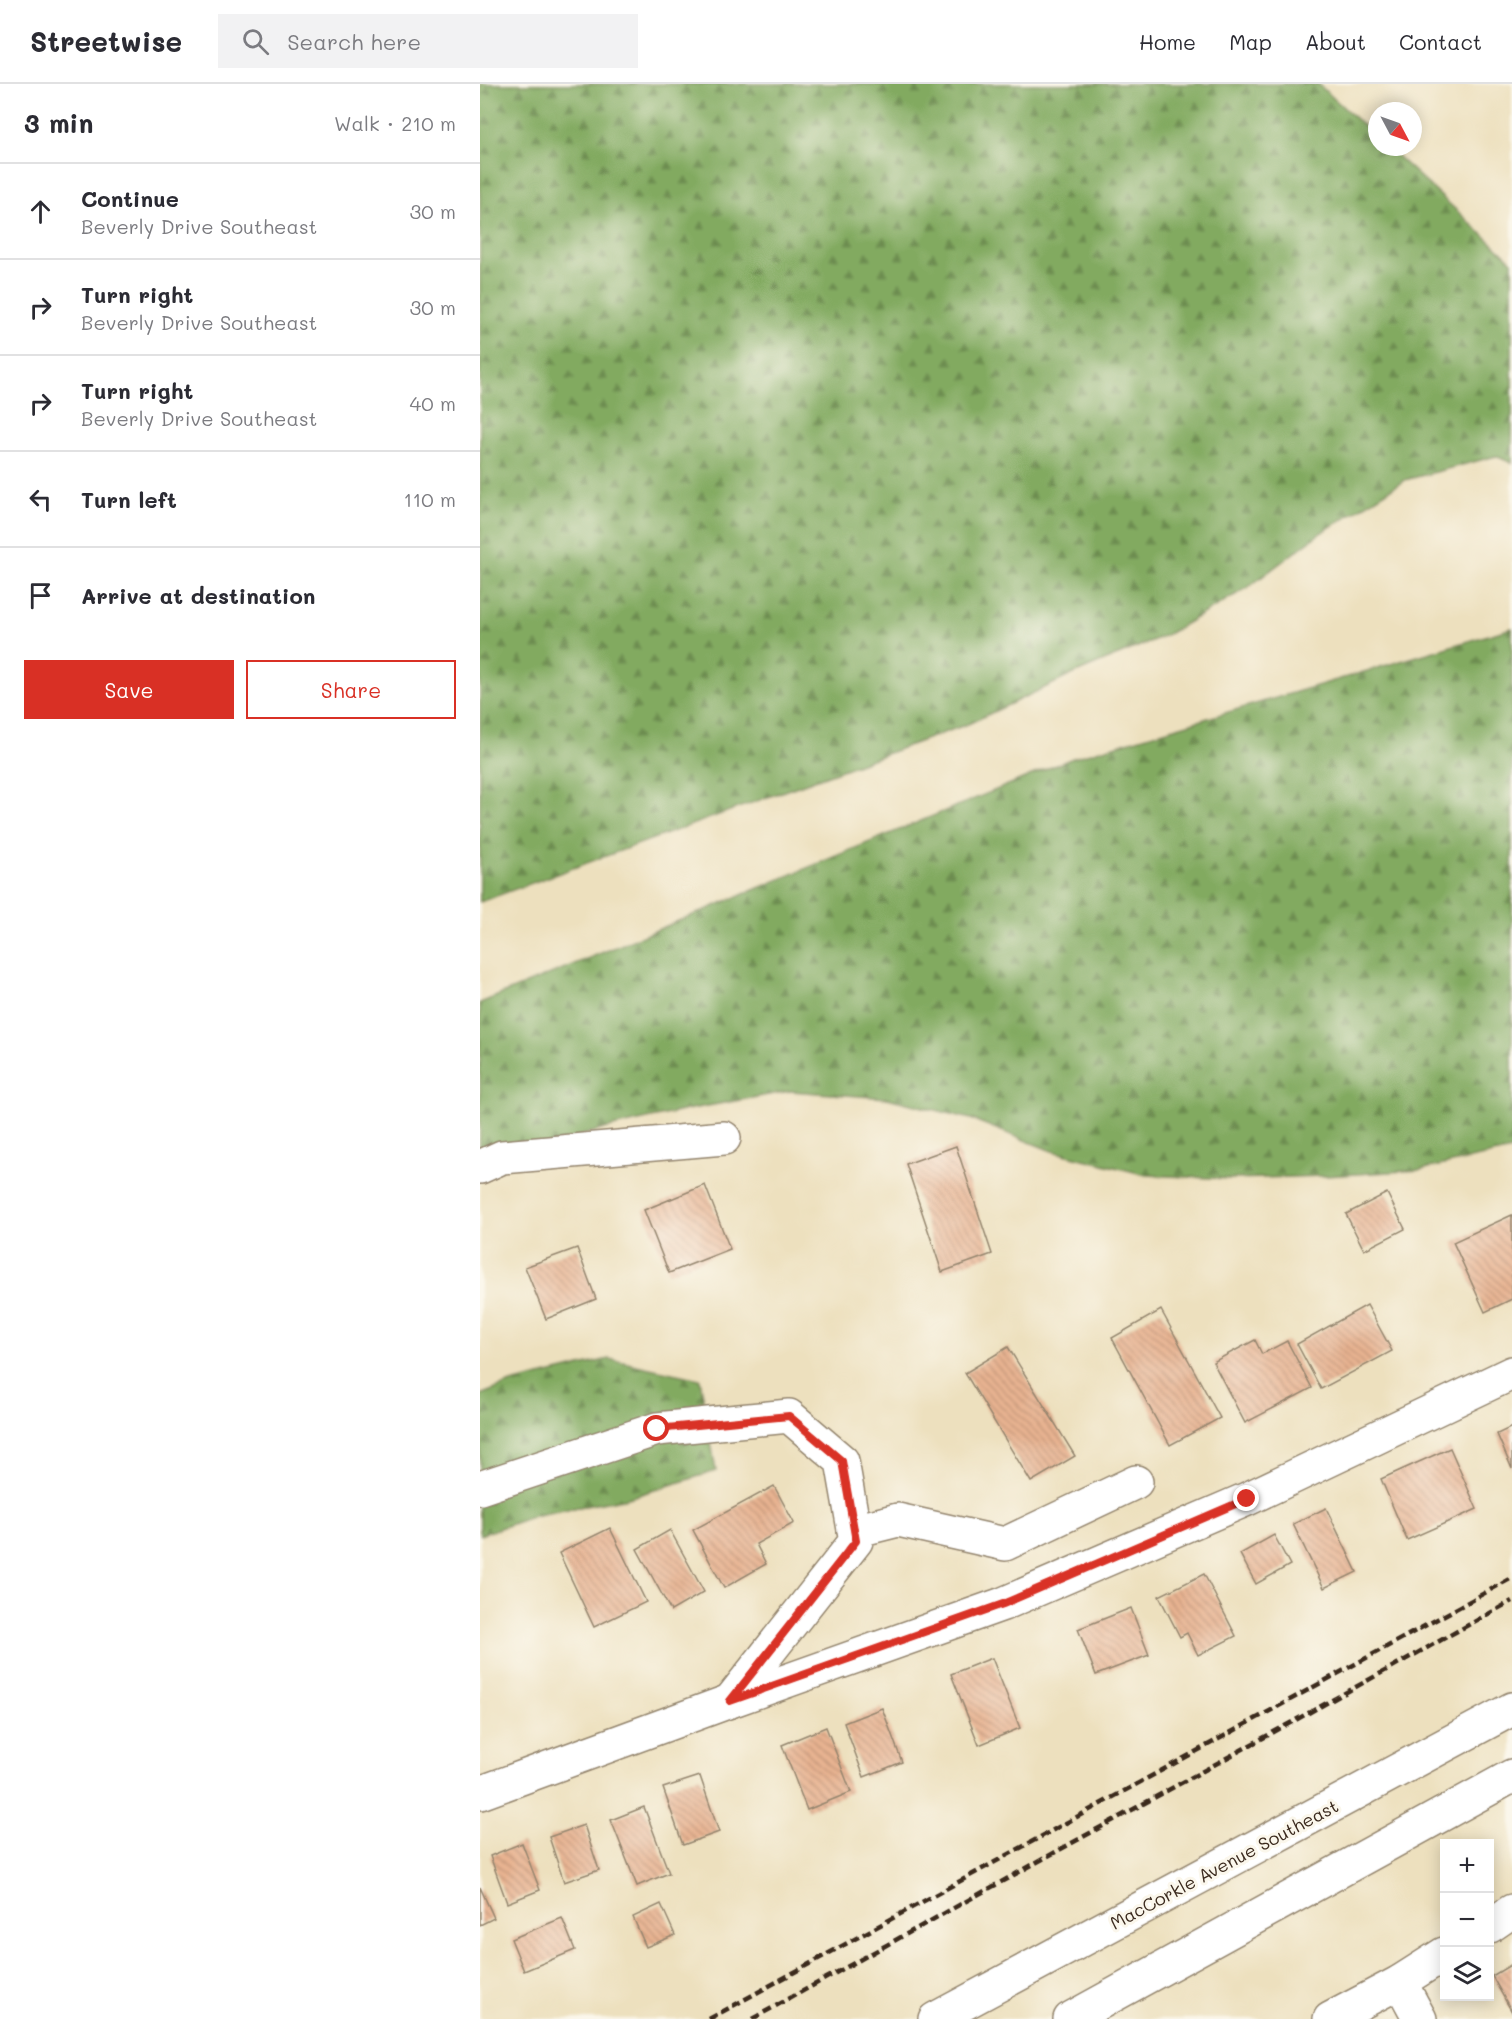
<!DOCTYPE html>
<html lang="en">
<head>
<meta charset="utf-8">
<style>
	:root { --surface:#fff; --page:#f2f2f3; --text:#2b2b33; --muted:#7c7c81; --line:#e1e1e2; --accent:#d93025 }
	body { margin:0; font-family:Mali,sans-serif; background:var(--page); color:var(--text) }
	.controls { position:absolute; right:18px; bottom:18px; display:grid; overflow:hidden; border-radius:0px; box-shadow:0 3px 15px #0003 }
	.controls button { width:54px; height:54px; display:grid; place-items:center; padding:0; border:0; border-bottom:2px solid var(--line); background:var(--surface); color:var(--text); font:30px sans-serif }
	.compass { position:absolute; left:888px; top:18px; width:54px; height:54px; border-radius:50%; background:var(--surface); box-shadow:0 3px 15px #0003; rotate:131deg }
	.stop { position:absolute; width:18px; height:18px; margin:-14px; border:4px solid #d93025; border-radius:50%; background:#fff }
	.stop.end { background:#d93025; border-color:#fff; box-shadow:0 2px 6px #0008 }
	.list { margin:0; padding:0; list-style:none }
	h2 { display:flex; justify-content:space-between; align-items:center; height:78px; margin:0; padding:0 24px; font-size:26px }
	h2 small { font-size:20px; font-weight:400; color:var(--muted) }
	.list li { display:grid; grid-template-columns:39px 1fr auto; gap:18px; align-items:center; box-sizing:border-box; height:96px; padding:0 24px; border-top:2px solid var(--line) }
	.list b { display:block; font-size:22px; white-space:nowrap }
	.list p { margin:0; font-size:20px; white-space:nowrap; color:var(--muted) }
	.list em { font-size:20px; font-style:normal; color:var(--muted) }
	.actions { display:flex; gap:12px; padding:18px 24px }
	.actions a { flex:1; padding:14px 0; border:2px solid var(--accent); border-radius:0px; text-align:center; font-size:21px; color:var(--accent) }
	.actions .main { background:var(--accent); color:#fff }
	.icon { flex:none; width:33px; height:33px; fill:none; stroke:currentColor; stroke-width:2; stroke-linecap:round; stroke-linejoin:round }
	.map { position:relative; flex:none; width:1032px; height:1935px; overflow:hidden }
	header { display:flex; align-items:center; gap:36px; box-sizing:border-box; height:84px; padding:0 30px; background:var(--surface); border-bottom:2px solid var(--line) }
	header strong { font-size:28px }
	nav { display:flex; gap:33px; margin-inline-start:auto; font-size:21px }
	.search { width:420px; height:54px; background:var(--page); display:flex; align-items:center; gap:15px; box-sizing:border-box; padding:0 21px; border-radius:0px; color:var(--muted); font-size:22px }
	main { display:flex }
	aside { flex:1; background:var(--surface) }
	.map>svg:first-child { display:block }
	.forest { fill:url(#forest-firs); stroke:#5e6a3f; stroke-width:1.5 }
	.building { fill:url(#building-back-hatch) }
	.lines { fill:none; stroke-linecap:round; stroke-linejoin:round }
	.minor-casing { stroke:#94856e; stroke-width:36 }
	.major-casing { stroke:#94856e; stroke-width:36 }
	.minor { stroke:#fff; stroke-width:33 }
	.major { stroke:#fff; stroke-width:33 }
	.rail { stroke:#3b2a1e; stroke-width:4.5; stroke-dasharray:9 4.5; stroke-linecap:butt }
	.route { stroke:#d93025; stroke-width:8 }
	.labels { text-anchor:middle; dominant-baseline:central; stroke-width:6; stroke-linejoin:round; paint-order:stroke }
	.street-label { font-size:18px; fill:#3b2a1e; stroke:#fbf7ec }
</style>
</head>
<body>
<header>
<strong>Streetwise</strong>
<div class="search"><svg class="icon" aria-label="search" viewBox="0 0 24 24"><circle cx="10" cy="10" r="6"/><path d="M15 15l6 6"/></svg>Search here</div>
<nav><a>Home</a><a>Map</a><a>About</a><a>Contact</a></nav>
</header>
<main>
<aside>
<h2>3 min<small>Walk · 210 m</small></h2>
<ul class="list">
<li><svg class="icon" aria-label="ahead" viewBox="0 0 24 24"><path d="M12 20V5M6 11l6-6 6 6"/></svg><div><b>Continue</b><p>Beverly Drive Southeast</p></div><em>30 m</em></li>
<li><svg class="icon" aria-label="right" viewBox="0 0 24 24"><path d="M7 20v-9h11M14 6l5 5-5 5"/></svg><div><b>Turn right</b><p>Beverly Drive Southeast</p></div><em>30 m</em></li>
<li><svg class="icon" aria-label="right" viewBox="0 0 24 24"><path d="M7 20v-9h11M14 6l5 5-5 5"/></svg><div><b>Turn right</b><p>Beverly Drive Southeast</p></div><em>40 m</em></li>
<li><svg class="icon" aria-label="left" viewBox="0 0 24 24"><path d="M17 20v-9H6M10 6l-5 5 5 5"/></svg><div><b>Turn left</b></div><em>110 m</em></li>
<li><svg class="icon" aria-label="arrive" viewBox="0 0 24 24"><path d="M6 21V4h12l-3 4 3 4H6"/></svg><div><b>Arrive at destination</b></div></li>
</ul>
<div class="actions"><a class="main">Save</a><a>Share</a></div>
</aside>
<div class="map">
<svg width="1032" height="1935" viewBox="0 0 1032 1935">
	<defs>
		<pattern id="forest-firs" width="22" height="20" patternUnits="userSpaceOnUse" patternTransform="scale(1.5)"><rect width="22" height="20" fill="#82aa60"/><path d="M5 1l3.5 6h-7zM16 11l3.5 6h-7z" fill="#6c8b4f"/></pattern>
		<pattern id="building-back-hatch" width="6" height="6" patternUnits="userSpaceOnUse" patternTransform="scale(1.5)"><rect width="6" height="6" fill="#e8b391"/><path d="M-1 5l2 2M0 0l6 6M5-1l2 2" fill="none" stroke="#bd9276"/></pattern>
	</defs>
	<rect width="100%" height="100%" fill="#fbf7ec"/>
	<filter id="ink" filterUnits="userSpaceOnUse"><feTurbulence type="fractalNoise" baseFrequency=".0167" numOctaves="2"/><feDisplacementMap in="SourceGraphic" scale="12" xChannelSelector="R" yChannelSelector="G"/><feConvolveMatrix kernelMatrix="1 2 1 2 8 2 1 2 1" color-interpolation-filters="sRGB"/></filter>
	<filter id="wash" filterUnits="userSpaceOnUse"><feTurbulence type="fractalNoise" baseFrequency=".008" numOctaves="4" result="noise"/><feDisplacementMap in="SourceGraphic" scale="24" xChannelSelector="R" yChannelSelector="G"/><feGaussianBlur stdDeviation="1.35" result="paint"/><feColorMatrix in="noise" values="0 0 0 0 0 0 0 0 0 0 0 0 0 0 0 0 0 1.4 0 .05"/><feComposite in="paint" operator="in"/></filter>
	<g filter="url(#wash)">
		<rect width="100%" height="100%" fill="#ede0be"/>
		<!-- forest -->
		<g class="forest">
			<path d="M0 0H838L897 54V63H907L1032 177V379L1016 372 925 396 839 450 767 504 688 550 598 588 488 640 0 818Z"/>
			<path d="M1032 544V1066L940 1086 845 1092 752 1095 666 1091 572 1067 491 1035 407 1014 310 1007 211 1025 124 1045 29 1072 0 1083V919L593 674Z"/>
			<path d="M129 1275 220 1295 236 1387 148 1414 57 1431 0 1451V1311L31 1299Z"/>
		</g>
		<g id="blocks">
			<!-- building -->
			<g class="building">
				<path d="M476 1062 512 1170 462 1188 426 1080Z"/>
				<path d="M225 1101 250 1165 189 1189 164 1126Z"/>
				<path d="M907 1109 925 1145 884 1166 866 1130Z"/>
				<path d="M1032 1131V1215L1005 1228 973 1158Z"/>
				<path d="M97 1164 116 1215 66 1235 45 1183Z"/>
				<path d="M887 1221 912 1267 841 1305 817 1260Z"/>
				<path d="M681 1226 740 1334 690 1361 632 1254Z"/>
				<path d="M775 1256 782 1270 807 1257 832 1304 765 1339 733 1278Z"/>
				<path d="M528 1263 595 1372 551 1398 485 1289Z"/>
				<path d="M1032 1343V1385L1017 1350Z"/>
				<path d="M970 1364 997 1425 927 1456 901 1395Z"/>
				<path d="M294 1402 314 1439 276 1460 286 1480 244 1504 213 1446Z"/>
				<path d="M846 1424 877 1488 844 1504 813 1440Z"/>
				<path d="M130 1444 166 1518 114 1543 79 1469Z"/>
				<path d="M190 1446 224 1508 191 1527 157 1465Z"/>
				<path d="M794 1451 810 1481 776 1500 760 1470Z"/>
				<path d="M724 1490 756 1552 718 1571 707 1549 700 1553 679 1512Z"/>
				<path d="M651 1524 669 1571 616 1591 598 1545Z"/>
				<path d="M512 1574 540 1644 499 1661 471 1590Z"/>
				<path d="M402 1624 422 1678 384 1693 364 1639Z"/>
				<path d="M346 1643 371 1708 327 1726 302 1661Z"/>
				<path d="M220 1692 239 1748 203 1761 183 1704Z"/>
				<path d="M164 1723 189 1789 157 1802 131 1736Z"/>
				<path d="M104 1741 119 1786 84 1798 69 1753Z"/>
				<path d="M42 1759 60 1806 27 1819 10 1772Z"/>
				<path d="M0 1803 14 1834 0 1841Z"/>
				<path d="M181 1820 195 1851 166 1863 153 1833Z"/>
				<path d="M82 1834 95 1866 44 1887 31 1855Z"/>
				<path d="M1032 1880V1928L1012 1892Z"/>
			</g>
		</g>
	</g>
	<g filter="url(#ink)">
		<use href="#blocks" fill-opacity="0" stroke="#94856e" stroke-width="1.5"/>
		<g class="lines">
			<!-- minor casing -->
			<g class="minor-casing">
				<g id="minor">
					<path d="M0 1083 22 1073 244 1054"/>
					<path d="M0 1404 177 1345 309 1332 362 1377 376 1457 250 1617"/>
					<path d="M374 1447 418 1436 525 1460 656 1398"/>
					<path d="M0 1709 250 1617 523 1520 767 1415 1032 1289"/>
					<path d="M1010 1842 1032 1827"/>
					<path d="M920 1898 940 1935"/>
					<path d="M850 1935 920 1898 964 1870"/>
				</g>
			</g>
			<!-- major casing -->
			<g class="major-casing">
				<g id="major">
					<path d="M455 1935 1032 1625"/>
					<path d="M590 1935 1032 1692"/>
				</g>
			</g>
			<!-- minor -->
			<use href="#minor" class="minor"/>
			<!-- major -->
			<use href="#major" class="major"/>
			<!-- rail -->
			<g class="rail">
				<path d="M229 1935 1032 1494"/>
				<path d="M272 1935 1032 1517"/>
			</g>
		</g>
	</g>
	<g class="lines" filter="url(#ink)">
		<!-- route -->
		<path class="route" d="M177 1345 309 1332 362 1377 376 1457 250 1617 523 1520 767 1415"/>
	</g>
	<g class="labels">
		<!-- street labels -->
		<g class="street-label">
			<text transform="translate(744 1780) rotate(-28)">MacCorkle Avenue Southeast</text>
		</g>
	</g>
</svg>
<div class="controls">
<button>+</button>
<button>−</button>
<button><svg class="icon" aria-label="layers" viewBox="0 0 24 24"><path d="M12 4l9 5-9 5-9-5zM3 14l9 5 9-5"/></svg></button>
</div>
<svg class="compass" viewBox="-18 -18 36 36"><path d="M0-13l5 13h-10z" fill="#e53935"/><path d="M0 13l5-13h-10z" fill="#7c7c81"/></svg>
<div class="stop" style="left:177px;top:1345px"></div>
<div class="stop end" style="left:767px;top:1415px"></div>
</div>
</main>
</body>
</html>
